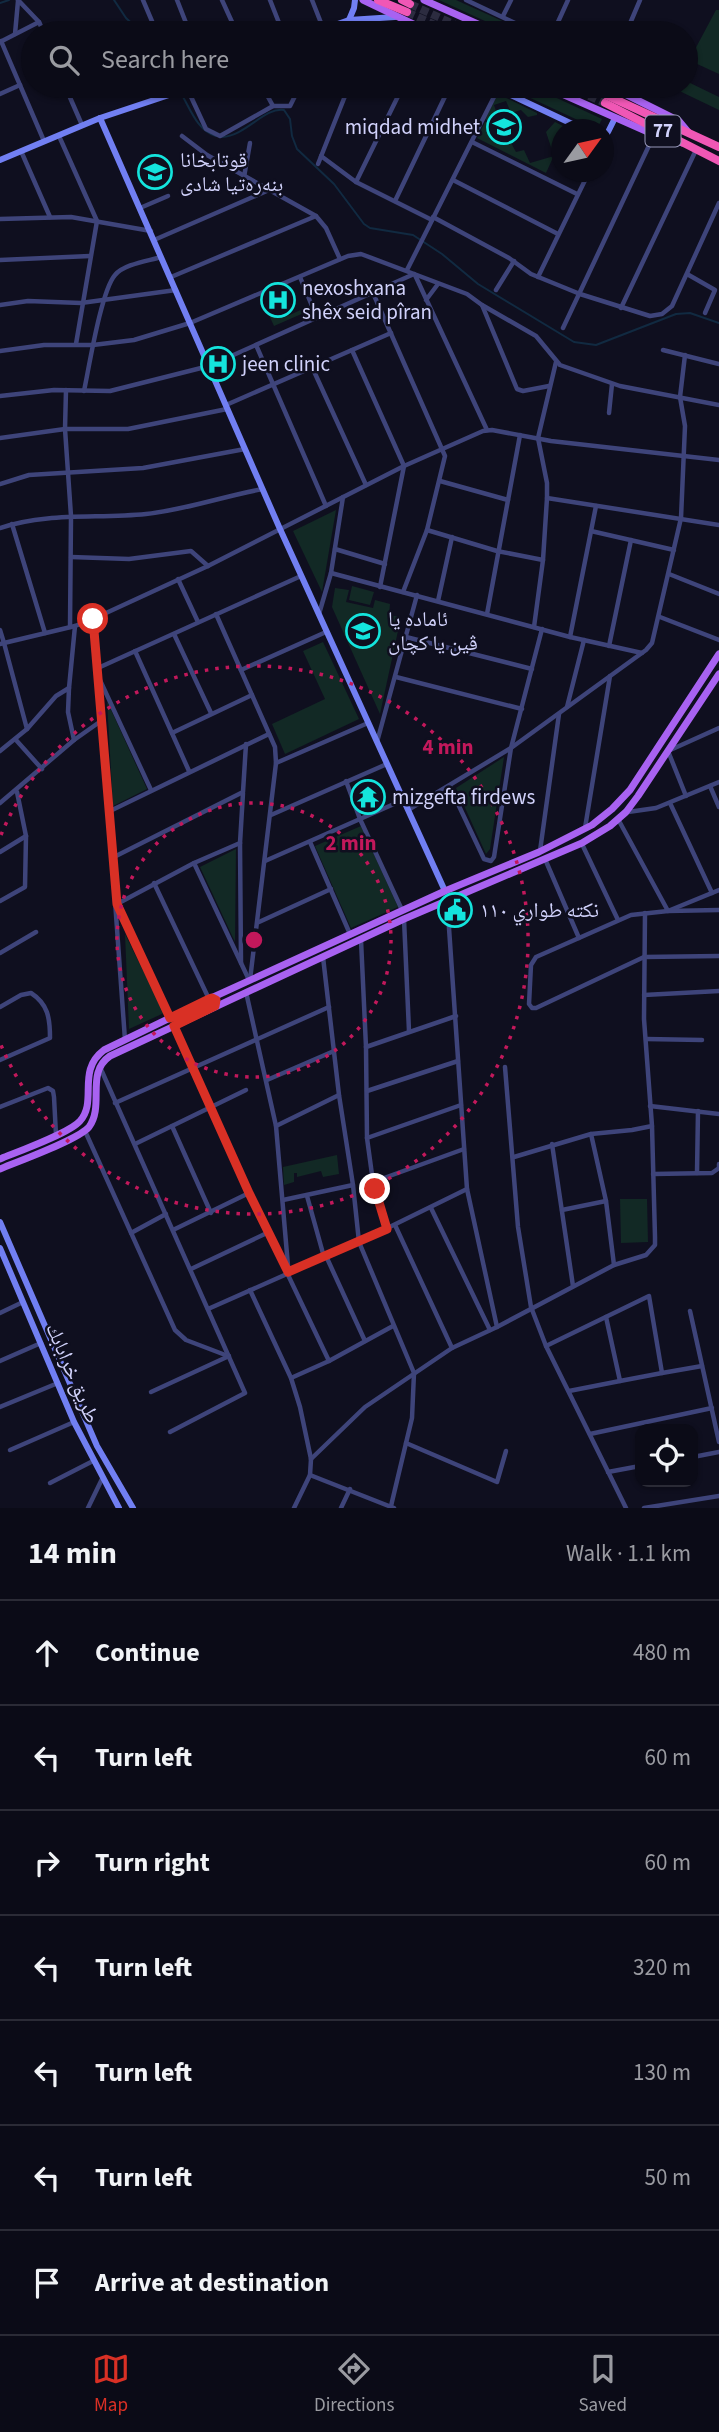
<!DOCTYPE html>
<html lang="en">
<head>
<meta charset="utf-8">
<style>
	:root { --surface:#0b0b17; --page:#141420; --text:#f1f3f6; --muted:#9a9ba1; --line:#2b2b36; --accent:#d93025 }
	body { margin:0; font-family:"Source Sans 3","Noto Naskh Arabic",sans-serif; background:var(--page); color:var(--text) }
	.controls { position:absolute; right:21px; bottom:21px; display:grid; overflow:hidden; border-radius:14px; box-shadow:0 2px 5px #0004 }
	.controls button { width:63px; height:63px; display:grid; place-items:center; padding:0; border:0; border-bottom:2px solid var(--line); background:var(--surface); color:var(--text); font:35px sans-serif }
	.compass { position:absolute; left:551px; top:119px; width:63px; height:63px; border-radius:50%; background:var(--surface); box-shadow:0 2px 5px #0004; rotate:57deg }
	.stop { position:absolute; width:21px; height:21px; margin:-16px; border:5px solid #d93025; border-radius:50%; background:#fff }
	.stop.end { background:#d93025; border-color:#fff; box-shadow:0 2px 7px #0008 }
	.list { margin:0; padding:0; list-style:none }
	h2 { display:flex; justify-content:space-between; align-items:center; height:91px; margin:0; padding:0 28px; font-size:30px }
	h2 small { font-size:23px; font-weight:400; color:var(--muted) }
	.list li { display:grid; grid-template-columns:46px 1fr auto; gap:21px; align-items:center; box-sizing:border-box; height:105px; padding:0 28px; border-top:2px solid var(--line) }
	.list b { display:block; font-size:26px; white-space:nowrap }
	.list em { font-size:23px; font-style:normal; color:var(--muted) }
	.icon { flex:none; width:38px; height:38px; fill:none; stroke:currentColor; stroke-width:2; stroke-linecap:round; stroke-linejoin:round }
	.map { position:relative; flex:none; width:719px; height:1508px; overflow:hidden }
	.search { position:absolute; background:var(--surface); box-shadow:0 2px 5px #0004; left:21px; right:21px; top:21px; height:77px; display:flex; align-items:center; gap:18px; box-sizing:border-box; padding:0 24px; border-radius:38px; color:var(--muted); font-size:26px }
	.sheet { height:826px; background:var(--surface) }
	nav { display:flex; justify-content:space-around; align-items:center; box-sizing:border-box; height:98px; border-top:2px solid var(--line); background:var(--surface); font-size:19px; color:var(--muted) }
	nav a { display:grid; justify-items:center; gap:4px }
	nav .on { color:var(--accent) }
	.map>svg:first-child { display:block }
	.green { fill:#122925 }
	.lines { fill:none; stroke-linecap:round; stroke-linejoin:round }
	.stream { stroke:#112a41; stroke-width:2 }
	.highway-tunnel { stroke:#2c2c40; stroke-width:8; stroke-dasharray:8 4; stroke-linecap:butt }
	.street { stroke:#3e447a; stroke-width:4.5 }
	.secondary { stroke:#717ff2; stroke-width:6 }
	.primary { stroke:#a862f1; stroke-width:7 }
	.highway { stroke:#f057b5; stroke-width:8 }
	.route { stroke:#d93025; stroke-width:9 }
	.ring { fill:none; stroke:#c2185b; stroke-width:3.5; stroke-dasharray:3.5 7 }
	.labels { text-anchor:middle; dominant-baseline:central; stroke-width:5; stroke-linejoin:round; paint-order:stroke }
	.shield { fill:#0f0f1f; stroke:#9798b9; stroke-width:2 }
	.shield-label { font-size:19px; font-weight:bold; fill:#d1d2fb }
	.poi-label { font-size:21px; fill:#d1d2fb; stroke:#0f0f1f; text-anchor:start }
	.street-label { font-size:21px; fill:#d1d2fb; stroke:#0f0f1f }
	.centre { fill:#c2185b; stroke:#0f0f1f; stroke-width:3.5 }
	.ring-label { font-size:21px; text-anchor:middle; font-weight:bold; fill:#c2185b; stroke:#0f0f1f; stroke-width:5; stroke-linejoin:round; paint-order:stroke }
</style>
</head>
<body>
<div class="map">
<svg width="719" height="1508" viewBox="0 0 719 1508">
	<rect width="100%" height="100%" fill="#0f0f1f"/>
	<!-- green -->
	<g class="green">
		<path d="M439 0H456L529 33H511Z"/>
		<path d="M716 10H719V74L695 63 692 55Z"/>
		<path d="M686 81 719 97V110L669 86H686Z"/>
		<path d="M505 86H531L602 119 597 129Z"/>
		<path d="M498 94 537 113V115L528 117 521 110 511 113 506 101 494 105 500 123H492L485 119Z"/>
		<path d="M485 122 488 123 494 139 501 138 504 141 511 143 516 152 524 150 530 163 554 156 546 132 555 122 567 128 562 130 561 140 546 173 477 138Z"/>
		<path d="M272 293 283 318 305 308 306 312 274 326 261 298Z"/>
		<path d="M336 510 322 592 293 531Z"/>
		<path d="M352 586 374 592 370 605 349 600Z"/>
		<path d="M335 588 349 590 346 602 373 608 375 600 390 604 389 615 401 617 380 714 332 607Z"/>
		<path d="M323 642 359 719 285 754 272 724 325 699 303 651Z"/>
		<path d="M107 701 147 789 113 806Z"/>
		<path d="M504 757 490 849 486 854 456 788Z"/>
		<path d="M361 826 398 907 351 928 315 846Z"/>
		<path d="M236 849 235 942 200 867Z"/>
		<path d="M125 934 164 1013 129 1029Z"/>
		<path d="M337 1155 339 1174 323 1177 321 1171 297 1177V1173H294V1182L284 1185 283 1167Z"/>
		<path d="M620 1199H647L648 1242 621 1243Z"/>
	</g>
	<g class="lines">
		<!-- stream -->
		<g class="stream">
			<path d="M114 0 126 18 142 33"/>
			<path d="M0 3 9 0"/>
			<path d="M179 90C190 107 196 130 216 136"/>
			<path d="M222 137C246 136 264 107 284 110L290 119 292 136 297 149 334 184 364 224 370 228 413 235 442 254 478 284 574 342 596 345 676 314 690 313 719 323"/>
		</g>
		<!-- highway-tunnel -->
		<g class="highway-tunnel">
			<path d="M410 4 473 33"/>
			<path d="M407 12 452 33"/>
			<path d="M567 86 605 103"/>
			<path d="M586 86 606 95"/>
		</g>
		<!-- street -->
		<g class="street">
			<path d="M18 0 39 22 44 33"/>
			<path d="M143 0 157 33"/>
			<path d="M177 0 190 33"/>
			<path d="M222 0 237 33"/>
			<path d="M270 0 283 33"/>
			<path d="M312 0 323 28"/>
			<path d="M466 0 536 33"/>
			<path d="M503 16 511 0"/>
			<path d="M553 33 568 0"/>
			<path d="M626 33 640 0"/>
			<path d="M15 34 18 1"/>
			<path d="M1 41 44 141"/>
			<path d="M0 42 39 22"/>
			<path d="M65 86 82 125"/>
			<path d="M186 86 206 129 220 136 273 106H290L300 86"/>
			<path d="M262 86 273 106"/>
			<path d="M0 94 20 85"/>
			<path d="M59 136 97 221 76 344"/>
			<path d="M182 136 207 155 316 216 326 228 340 259"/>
			<path d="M472 142 577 194"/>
			<path d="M21 151 50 217"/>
			<path d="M321 156 356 182 432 220"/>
			<path d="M318 164 349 86"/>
			<path d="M244 177 250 143"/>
			<path d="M453 180 558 234"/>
			<path d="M356 182 403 86"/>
			<path d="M395 201 450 86"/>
			<path d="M140 208 168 196"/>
			<path d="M433 217 509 258 531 274 580 294 650 316 662 314 672 306 719 203"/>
			<path d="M0 219 71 217 151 231"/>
			<path d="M154 240 269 190"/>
			<path d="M0 260 90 256"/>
			<path d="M407 270 498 89"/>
			<path d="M687 274 715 290 705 313"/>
			<path d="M415 275 487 430"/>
			<path d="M171 277 316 216"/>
			<path d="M300 277 317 318"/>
			<path d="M538 277 589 172"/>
			<path d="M496 290 514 261"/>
			<path d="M373 293 445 456 427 530 403 592"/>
			<path d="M426 300 438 284"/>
			<path d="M0 305 28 301 81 303 176 290"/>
			<path d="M482 305 536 336 560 365 620 386 719 405"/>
			<path d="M621 308 696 150"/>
			<path d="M563 328 654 135"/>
			<path d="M256 345 326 506"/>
			<path d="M352 350 404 466 380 587"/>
			<path d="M663 350 719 364"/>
			<path d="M0 351 44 345H93L134 340 190 323 348 256 361 254 467 294 482 305 517 389 523 391 549 386"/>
			<path d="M312 367 366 485"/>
			<path d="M66 390 65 429 71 516 70 627"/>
			<path d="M84 391C89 368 101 291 115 275 124 264 148 261 161 257"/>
			<path d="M0 396 54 390 110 391 209 366 414 274"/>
			<path d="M226 405 391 333"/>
			<path d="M609 413 612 384"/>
			<path d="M0 438 65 429H128L227 409"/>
			<path d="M440 481 508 500"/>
			<path d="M0 484 29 475 143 468 245 449"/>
			<path d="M547 498 719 525"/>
			<path d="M12 524 45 633"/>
			<path d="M0 528C48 512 96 519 146 514 185 510 224 496 263 489"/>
			<path d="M427 530 497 551 543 560"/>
			<path d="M591 531 674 550"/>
			<path d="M335 549 385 564"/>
			<path d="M71 557 129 559 191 551 208 566"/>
			<path d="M331 573 570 637 642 653"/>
			<path d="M669 574 719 594"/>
			<path d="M178 579 198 622"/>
			<path d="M438 601 452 537"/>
			<path d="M216 614 275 747 276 763 368 723"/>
			<path d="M319 614 331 573 343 497"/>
			<path d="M487 614 520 435"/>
			<path d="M660 617 719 640"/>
			<path d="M93 619 99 678 151 790"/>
			<path d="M534 627 543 560 547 498V483L538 438 556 362"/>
			<path d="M0 630 4 643 0 644"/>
			<path d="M174 634 211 713"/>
			<path d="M406 637 532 669"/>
			<path d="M570 637 596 506"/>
			<path d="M609 646 631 540"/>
			<path d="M135 651 189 771"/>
			<path d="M98 668 301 576"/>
			<path d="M241 670 326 632"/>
			<path d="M396 677 522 709"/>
			<path d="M99 678 125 1040"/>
			<path d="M69 688 75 626"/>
			<path d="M567 707 584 640"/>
			<path d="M27 729 4 643 75 626 93 619 208 566 404 466 483 431 492 430 551 441 719 460"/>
			<path d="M172 733 252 695"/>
			<path d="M16 740 42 769"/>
			<path d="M377 742 417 595"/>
			<path d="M0 751 27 729 56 696 69 688 68 712 74 740"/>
			<path d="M346 781 360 819 402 910"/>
			<path d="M710 786 719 807"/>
			<path d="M450 787 484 859 491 861 494 857 511 748 542 629"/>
			<path d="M686 796 668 751 719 728"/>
			<path d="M0 803 74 740 101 721"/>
			<path d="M670 803 712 893"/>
			<path d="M408 810 511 748 646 650 652 643 681 518 685 426 680 397 685 355"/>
			<path d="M108 812 269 734"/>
			<path d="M628 812 656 808 719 782"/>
			<path d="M271 815 387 764"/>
			<path d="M618 819 668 911 719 890"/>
			<path d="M585 828 610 676"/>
			<path d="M310 842 350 934"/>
			<path d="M582 844 618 920"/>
			<path d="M540 851 559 714"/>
			<path d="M0 852 26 836"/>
			<path d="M112 858 243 792 246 744"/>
			<path d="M545 859 579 938"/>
			<path d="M265 861 403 800"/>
			<path d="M194 863 249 980"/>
			<path d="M154 883 209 999"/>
			<path d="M447 899 467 1189 497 1327"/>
			<path d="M0 901 25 887 26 836 17 792"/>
			<path d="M719 910 668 911 631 915 536 957 531 965 529 1004 532 1008H536L644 957 719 956"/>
			<path d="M404 919 409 1031"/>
			<path d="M259 922 331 889"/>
			<path d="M361 940 366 1047 367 1138 373 1182 387 1229"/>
			<path d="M0 953 36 932"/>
			<path d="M323 957 339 1095 353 1185 359 1242 414 1373 412 1418 391 1506"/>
			<path d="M241 963 240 843 243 793"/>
			<path d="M250 980 276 763"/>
			<path d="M246 992 276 1126 288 1266"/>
			<path d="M644 995 719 991"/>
			<path d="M0 1007 21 995 31 993C48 1004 50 1018 50 1038L0 1060"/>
			<path d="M170 1018 117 904 194 863 240 843"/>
			<path d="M174 1025 249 1193 329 1361"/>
			<path d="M646 1039 702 1040"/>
			<path d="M366 1047 456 1016"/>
			<path d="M100 1067 245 1393 170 1432"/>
			<path d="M505 1067 518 1227 531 1307 546 1346 626 1508"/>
			<path d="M267 1080 334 1051"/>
			<path d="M367 1091 458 1061"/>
			<path d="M115 1103 329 1007"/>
			<path d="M650 1106 719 1114"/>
			<path d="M0 1107 48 1088 53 1091 54 1097 56 1135"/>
			<path d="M172 1126 211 1213"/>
			<path d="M276 1126 339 1095"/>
			<path d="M85 1131 175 1330 186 1340 228 1356"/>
			<path d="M591 1134 632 1130 652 1126 644 1019 645 913"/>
			<path d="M367 1138 461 1105"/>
			<path d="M135 1144 246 1090"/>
			<path d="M552 1144 573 1286"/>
			<path d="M514 1157 591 1134 606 1201 614 1265"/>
			<path d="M697 1173 698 1111"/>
			<path d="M653 1174 712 1173 719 1168V1164"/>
			<path d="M373 1182 464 1149"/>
			<path d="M307 1196 324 1257"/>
			<path d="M283 1200 353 1185"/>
			<path d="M431 1208 490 1330"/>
			<path d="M562 1210 606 1201"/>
			<path d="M395 1225 452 1348"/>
			<path d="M173 1230 249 1193"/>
			<path d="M131 1233 166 1214"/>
			<path d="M326 1256 365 1341"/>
			<path d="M191 1269 269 1232"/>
			<path d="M250 1290 291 1378 300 1407 311 1459 310 1475 294 1508"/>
			<path d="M208 1309 359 1242 467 1189"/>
			<path d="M690 1311 719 1442"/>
			<path d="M0 1313 23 1302"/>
			<path d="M606 1317 620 1381 662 1373"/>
			<path d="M546 1346 649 1296 662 1373 702 1366"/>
			<path d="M0 1361 41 1343"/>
			<path d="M291 1378 329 1361 393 1326"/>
			<path d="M569 1391 620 1381"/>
			<path d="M151 1392 229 1356"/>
			<path d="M0 1407 58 1383"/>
			<path d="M590 1434 712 1408"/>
			<path d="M406 1443 497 1482 506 1451"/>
			<path d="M10 1450 74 1422"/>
			<path d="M693 1457 719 1452"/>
			<path d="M311 1459 365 1407 452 1348 497 1327 614 1265 646 1255 655 1245V1237L652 1126"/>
			<path d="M608 1472 640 1466"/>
			<path d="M310 1475 394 1508"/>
			<path d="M50 1483 93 1461"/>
			<path d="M88 1508 102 1479"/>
			<path d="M341 1508 350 1489"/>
			<path d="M644 1508 719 1496"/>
		</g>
		<!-- secondary -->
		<g class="secondary">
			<path d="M349 20 354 8 355 0"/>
			<path d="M350 21 377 33"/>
			<path d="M312 33 349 20 395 17"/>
			<path d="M492 86 585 130"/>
			<path d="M100 118 280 529 445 891"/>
			<path d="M604 135 608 132 615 118"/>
			<path d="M0 160 100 118 169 95 183 86"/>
			<path d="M0 1222 97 1446 133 1508"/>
			<path d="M0 1248 74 1422 119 1508"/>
		</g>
		<!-- primary -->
		<g class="primary">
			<path d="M363 0 432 33"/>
			<path d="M424 0 498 33"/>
			<path d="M544 86 657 136 682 143"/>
			<path d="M609 86 679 121 689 133"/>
			<path d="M0 1159C17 1152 70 1133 80 1121 98 1101 76 1071 104 1050L209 999 445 891 539 852 592 825 612 809 630 790 719 654"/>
			<path d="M0 1169C19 1161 78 1140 89 1127 105 1105 85 1073 110 1056L404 919 582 843 610 826 626 812 638 796 719 674"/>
		</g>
		<!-- highway -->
		<g class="highway">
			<path d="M378 0 407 12"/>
			<path d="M402 0 410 4"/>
			<path d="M606 95 719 147"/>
			<path d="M605 103 719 161"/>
		</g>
	</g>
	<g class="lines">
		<!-- route -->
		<path class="route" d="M93 619 117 904 170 1018 209 999 212 998 216 1000 215 1006 174 1026 249 1193 288 1272 387 1229 375 1189"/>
	</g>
	<!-- distance rings -->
	<g class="ring">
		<circle cx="254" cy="940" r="137"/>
		<path d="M1 835A274 274 0 1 1 1 1045"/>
	</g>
	<!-- icons -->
	<defs>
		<g id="school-ring" transform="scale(1.75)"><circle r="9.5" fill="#0f0f1f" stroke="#14e4dd" stroke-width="1.5"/><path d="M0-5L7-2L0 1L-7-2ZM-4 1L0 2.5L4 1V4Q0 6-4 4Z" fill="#14e4dd"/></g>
		<g id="hospital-ring" transform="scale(1.75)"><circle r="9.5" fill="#0f0f1f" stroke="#14e4dd" stroke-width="1.5"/><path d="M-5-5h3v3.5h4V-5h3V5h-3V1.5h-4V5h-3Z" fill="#14e4dd"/></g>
		<g id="temple-ring" transform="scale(1.75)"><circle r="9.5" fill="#0f0f1f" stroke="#14e4dd" stroke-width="1.5"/><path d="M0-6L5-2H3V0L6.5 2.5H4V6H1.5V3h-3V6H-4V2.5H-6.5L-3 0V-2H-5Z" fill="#14e4dd"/></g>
		<g id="civic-ring" transform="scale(1.75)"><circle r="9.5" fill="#0f0f1f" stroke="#14e4dd" stroke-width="1.5"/><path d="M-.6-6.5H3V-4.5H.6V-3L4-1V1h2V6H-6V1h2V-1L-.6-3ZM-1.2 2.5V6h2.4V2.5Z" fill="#14e4dd"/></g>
	</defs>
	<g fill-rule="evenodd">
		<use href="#school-ring" x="504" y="127"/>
		<use href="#school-ring" x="155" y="172"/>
		<use href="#hospital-ring" x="278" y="300"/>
		<use href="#hospital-ring" x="218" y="364"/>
		<use href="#school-ring" x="363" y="631"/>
		<use href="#temple-ring" x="368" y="797"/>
		<use href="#civic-ring" x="455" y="910"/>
	</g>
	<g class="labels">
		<!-- shield labels -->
		<rect class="shield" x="645.5" y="115.5" width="35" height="31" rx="5"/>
		<g class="shield-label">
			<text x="663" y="131">77</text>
		</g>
		<!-- poi labels -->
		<g class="poi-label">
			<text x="480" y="127" text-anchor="end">miqdad midhet</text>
			<text x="180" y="160">قوتابخانا<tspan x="180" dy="24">بنەرەتیا شادی</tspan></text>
			<text x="302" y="288">nexoshxana<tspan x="302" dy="24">shêx seid pîran</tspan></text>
			<text x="242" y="364">jeen clinic</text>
			<text x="388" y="619">ئاماده یا<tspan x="388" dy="24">ڤین یا کچان</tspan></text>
			<text x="392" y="797">mizgefta firdews</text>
			<text x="480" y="910">نكته طواري ١١٠</text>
		</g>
		<!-- street labels -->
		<g class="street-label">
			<text transform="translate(73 1373) rotate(67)">طريق خرابابك</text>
		</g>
	</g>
	<circle cx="254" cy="940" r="10" class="centre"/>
	<g class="ring-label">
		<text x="448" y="754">4 min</text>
		<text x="351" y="850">2 min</text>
	</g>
</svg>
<div class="controls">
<button><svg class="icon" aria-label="locate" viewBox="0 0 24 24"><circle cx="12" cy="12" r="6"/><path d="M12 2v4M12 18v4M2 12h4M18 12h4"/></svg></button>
</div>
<svg class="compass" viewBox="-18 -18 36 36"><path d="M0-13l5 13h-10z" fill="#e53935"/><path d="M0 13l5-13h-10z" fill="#9a9ba1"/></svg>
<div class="stop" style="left:93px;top:619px"></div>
<div class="stop end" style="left:375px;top:1189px"></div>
<div class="search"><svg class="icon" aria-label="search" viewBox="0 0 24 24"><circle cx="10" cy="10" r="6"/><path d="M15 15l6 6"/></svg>Search here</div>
</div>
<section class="sheet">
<h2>14 min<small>Walk · 1.1 km</small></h2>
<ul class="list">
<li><svg class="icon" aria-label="ahead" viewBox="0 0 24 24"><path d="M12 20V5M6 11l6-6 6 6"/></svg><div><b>Continue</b></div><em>480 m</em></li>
<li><svg class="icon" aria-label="left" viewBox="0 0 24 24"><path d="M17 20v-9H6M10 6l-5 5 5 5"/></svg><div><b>Turn left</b></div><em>60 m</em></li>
<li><svg class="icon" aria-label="right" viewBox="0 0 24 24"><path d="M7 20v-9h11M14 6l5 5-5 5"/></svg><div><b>Turn right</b></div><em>60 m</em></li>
<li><svg class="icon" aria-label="left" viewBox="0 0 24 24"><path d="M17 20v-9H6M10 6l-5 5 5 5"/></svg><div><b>Turn left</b></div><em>320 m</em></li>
<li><svg class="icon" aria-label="left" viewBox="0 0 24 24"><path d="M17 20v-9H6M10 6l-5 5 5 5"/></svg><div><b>Turn left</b></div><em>130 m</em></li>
<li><svg class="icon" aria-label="left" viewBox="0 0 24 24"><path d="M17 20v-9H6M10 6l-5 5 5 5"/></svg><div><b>Turn left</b></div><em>50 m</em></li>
<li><svg class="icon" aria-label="arrive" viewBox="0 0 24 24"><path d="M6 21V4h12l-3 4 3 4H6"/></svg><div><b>Arrive at destination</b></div></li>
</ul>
</section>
<nav>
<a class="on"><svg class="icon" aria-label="map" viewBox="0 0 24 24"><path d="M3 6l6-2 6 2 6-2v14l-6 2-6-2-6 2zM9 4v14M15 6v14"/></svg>Map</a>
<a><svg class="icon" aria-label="directions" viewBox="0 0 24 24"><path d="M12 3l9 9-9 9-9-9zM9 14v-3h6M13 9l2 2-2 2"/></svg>Directions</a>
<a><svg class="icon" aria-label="saved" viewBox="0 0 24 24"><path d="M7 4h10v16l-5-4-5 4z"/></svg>Saved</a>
</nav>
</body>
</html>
